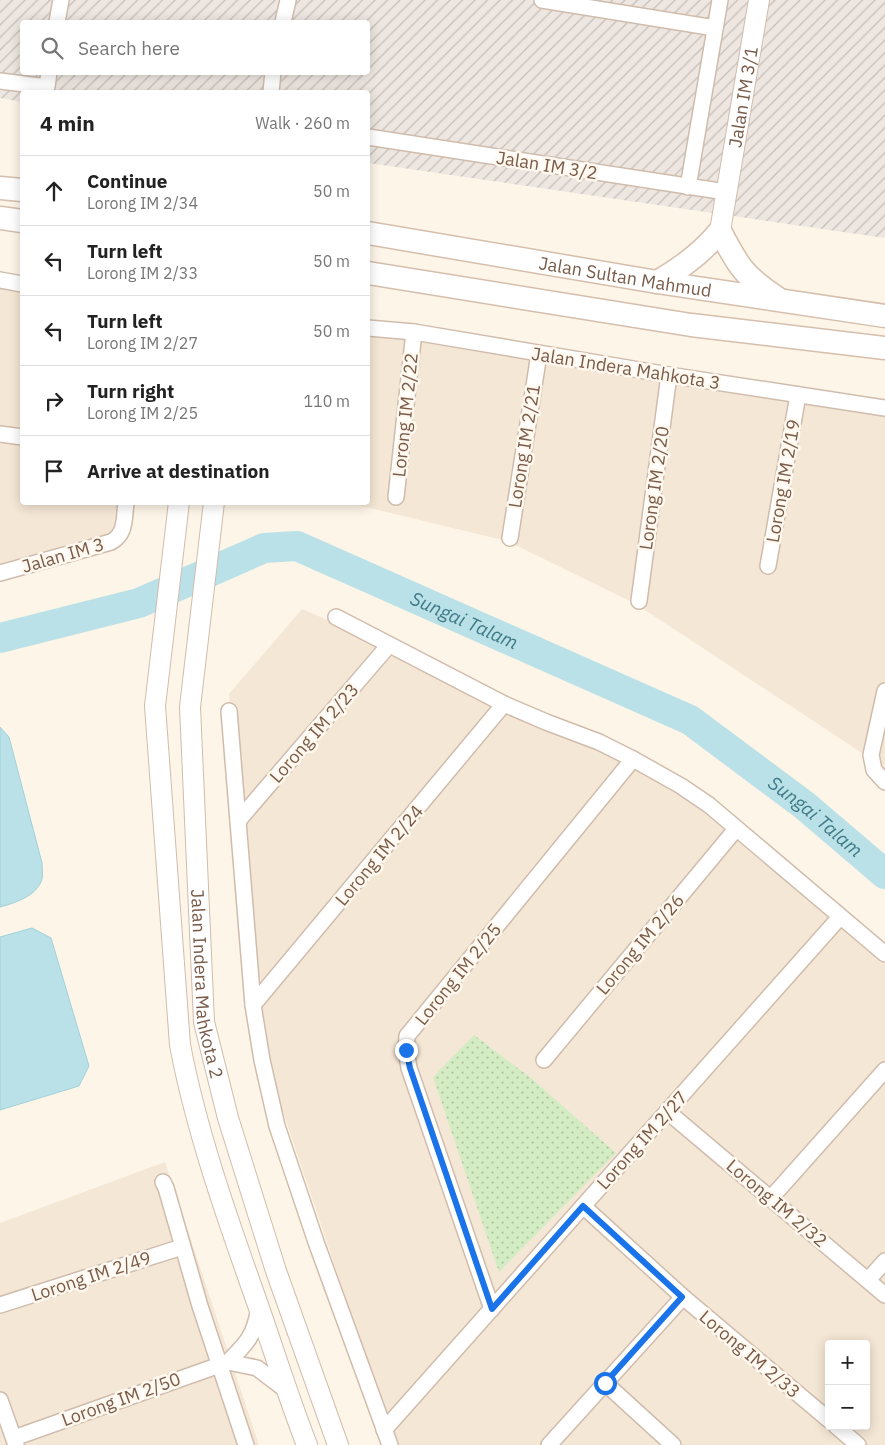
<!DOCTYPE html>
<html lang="en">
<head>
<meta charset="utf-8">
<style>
	:root { --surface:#fff; --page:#f2f2f2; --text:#222; --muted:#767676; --line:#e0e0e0 }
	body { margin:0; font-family:"IBM Plex Sans",sans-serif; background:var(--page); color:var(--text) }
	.controls { position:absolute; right:15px; bottom:15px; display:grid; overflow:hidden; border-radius:5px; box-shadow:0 2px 12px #0003 }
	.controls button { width:45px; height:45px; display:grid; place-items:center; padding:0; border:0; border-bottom:1px solid var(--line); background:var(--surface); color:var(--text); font:25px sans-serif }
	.stop { position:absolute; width:15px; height:15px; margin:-11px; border:4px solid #1a73e8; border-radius:50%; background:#fff }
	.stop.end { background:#1a73e8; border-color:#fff; box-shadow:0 1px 5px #0008 }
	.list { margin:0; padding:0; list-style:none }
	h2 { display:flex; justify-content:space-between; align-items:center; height:65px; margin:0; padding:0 20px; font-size:21px }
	h2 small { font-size:16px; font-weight:400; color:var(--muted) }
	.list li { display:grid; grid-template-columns:32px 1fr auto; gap:15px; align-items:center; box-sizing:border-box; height:70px; padding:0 20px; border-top:1px solid var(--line) }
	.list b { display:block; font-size:19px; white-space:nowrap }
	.list p { margin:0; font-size:16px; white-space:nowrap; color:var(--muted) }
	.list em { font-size:16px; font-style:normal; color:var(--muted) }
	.icon { flex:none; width:28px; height:28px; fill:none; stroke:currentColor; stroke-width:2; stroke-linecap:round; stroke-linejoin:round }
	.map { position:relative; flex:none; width:885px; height:1445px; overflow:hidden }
	.search { position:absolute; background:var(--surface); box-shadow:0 2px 12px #0003; left:20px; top:20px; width:350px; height:55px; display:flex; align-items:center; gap:12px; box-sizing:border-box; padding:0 18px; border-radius:5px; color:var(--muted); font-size:19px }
	.panel { position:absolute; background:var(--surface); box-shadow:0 2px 12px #0003; left:20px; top:90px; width:350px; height:415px; border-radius:5px }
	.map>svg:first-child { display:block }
	.residential { fill:#f5e7d5; fill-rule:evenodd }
	.industrial { fill:url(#industrial-furrows); fill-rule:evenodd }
	.park { fill:url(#park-dots) }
	.water { fill:#bae1e8; stroke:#a0d1da }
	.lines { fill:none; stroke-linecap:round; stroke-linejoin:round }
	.river { stroke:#bae1e8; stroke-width:30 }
	.minor-casing { stroke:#d0bcac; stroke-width:18 }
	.tertiary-casing { stroke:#d0bcac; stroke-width:22 }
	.secondary-casing { stroke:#d6beac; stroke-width:25 }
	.minor { stroke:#fff; stroke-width:15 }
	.tertiary { stroke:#fff; stroke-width:20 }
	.secondary { stroke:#fff; stroke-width:22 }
	.route { stroke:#1a73e8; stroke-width:6 }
	.labels { text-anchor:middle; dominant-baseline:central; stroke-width:5; stroke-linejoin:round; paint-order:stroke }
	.street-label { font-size:18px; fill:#795b4a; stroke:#fff8ee }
	.water-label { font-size:19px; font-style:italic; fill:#3f7a86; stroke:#fff8ee }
</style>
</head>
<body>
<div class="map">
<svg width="885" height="1445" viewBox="0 0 885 1445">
	<defs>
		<pattern id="industrial-furrows" width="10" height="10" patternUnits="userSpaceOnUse" patternTransform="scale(1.25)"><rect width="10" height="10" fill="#eee7e1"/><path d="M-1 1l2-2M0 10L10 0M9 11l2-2" fill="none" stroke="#c6beb8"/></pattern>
		<pattern id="park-dots" width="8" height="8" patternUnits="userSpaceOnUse" patternTransform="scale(1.25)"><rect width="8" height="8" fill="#d4ecc4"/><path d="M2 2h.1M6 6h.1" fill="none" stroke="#b1c2a1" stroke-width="1.8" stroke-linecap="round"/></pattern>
	</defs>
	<rect width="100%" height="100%" fill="#fdf5e7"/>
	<!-- residential -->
	<g class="residential">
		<path d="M0 273 22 276V502L127 503 123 545 0 579Z"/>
		<path d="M368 331 885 399V773L868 757 636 604 507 541 349 503 368 502Z"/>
		<path d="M302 609 635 753 885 964V1445H395L264 1055 229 694ZM829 1344H866V1426H829Z"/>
		<path d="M165 1162 259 1445H0V1223Z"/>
	</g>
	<!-- industrial -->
	<path class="industrial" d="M0 0H885V238L368 163V92H22V102L0 98ZM22 22H368V72H22Z"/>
	<!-- park -->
	<path class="park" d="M474 1035 531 1078 616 1153 499 1272 433 1077Z"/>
	<!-- water -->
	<g class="water">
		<path d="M0 727 9 737 42 863C42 868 43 875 42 879 37 896 15 903 0 907Z"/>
		<path d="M32 928 51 938 89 1066 79 1086 0 1110V937Z"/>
	</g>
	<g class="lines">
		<!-- river -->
		<path class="river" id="s1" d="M0 638 139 603 264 548 297 546 690 720 804 805 885 874"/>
		<!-- minor casing -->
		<g class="minor-casing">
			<g id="minor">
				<path d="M542 0 715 28"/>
				<path d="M57 22 61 0"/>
				<path d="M283 22 288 0"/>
				<path d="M0 81 47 87 49 72"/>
				<path d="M271 92 273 72"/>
				<path d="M368 137 726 192"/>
				<path d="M688 187 720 0"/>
				<path d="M0 280 22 284"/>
				<path d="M368 328 414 332 669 375 885 408"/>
				<path d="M0 434 22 437"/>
				<path d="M396 497 414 332"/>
				<path d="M510 538 539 354"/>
				<path d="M768 566 798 395"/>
				<path d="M0 573 111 542C126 534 124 519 126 502"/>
				<path d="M639 601 669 375"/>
				<path d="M336 617 504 704 546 722 599 742 633 759 681 786 709 805 885 954"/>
				<path d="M885 691 871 755 874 770 885 782"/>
				<path d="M229 711 253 1005 262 1060 277 1126 316 1242 390 1445"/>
				<path d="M238 821 389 645"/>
				<path d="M253 1005 504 704"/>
				<path d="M544 1060 736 829"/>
				<path d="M668 1112 885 1295"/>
				<path d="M163 1182 166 1188 200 1306 246 1445"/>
				<path d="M771 1198 885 1070"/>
				<path d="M583 1206 683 1297 829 1420"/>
				<path d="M868 1280 885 1261"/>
				<path d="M0 1305 182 1247"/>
				<path d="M492 1309 409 1068 406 1050 407 1036 633 759"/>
				<path d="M228 1362C248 1342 254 1336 259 1308"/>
				<path d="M605 1383 673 1445"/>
				<path d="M0 1400 16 1445"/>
				<path d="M836 1426 858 1445"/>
				<path d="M384 1430 840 917"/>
				<path d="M14 1438 228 1362 257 1368 286 1390"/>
				<path d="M549 1445 683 1297"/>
			</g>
		</g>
		<!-- tertiary casing -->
		<g class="tertiary-casing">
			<g id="tertiary">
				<path id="s2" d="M720 231 759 0"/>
				<path d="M179 502 155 706 180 1045C197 1134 228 1220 258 1305 274 1351 289 1399 307 1445"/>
				<path id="s3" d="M214 502 190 707 204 1022 228 1118 276 1271 338 1445"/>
			</g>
		</g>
		<!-- secondary casing -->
		<g class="secondary-casing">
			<g id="secondary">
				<path d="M0 188 22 190"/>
				<path d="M0 218 22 221"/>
				<path id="s4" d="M368 233 657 282 885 316"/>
				<path d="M368 273 691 325 885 348"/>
				<path d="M657 282C682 268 702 253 720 231 738 266 744 276 777 298"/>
			</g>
		</g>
		<!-- minor -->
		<use href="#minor" class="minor"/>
		<!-- tertiary -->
		<use href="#tertiary" class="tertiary"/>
		<!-- secondary -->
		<use href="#secondary" class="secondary"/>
	</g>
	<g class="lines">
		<!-- route -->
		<path class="route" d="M406 1050 410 1068 492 1309 583 1206 682 1297 605 1383"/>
	</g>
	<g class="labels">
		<!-- street labels -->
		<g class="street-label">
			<text stroke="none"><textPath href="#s2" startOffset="136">Jalan IM 3/1</textPath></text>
			<text transform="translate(547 165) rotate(9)">Jalan IM 3/2</text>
			<text stroke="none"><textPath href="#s4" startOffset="261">Jalan Sultan Mahmud</textPath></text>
			<text transform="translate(626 368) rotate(9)">Jalan Indera Mahkota 3</text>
			<text transform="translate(405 415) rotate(-84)">Lorong IM 2/22</text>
			<text transform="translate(524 446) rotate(-81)">Lorong IM 2/21</text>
			<text transform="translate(783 481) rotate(-80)">Lorong IM 2/19</text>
			<text transform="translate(654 488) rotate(-82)">Lorong IM 2/20</text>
			<text transform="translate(63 555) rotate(-16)">Jalan IM 3</text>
			<text transform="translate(314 733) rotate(-49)">Lorong IM 2/23</text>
			<text transform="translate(379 855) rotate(-50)">Lorong IM 2/24</text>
			<text transform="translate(640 944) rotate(-50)">Lorong IM 2/26</text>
			<text transform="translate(458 974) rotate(-51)">Lorong IM 2/25</text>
			<text stroke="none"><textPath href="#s3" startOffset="484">Jalan Indera Mahkota 2</textPath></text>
			<text transform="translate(642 1140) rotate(-48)">Lorong IM 2/27</text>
			<text transform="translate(777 1203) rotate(40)">Lorong IM 2/32</text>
			<text transform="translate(91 1276) rotate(-18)">Lorong IM 2/49</text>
			<text transform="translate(750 1354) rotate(40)">Lorong IM 2/33</text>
			<text transform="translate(121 1399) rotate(-20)">Lorong IM 2/50</text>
		</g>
		<!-- water labels -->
		<g class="water-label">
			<text stroke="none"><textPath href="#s1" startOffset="496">Sungai Talam</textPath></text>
			<text stroke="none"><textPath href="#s1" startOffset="901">Sungai Talam</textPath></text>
		</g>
	</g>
</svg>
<div class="controls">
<button>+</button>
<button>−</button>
</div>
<div class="stop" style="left:605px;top:1383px"></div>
<div class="stop end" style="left:406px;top:1050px"></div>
<div class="search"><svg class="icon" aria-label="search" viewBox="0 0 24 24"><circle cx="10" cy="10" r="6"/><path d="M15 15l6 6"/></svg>Search here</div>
<section class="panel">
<h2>4 min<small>Walk · 260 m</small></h2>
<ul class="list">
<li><svg class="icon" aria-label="ahead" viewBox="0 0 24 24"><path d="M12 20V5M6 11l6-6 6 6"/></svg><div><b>Continue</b><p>Lorong IM 2/34</p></div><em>50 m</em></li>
<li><svg class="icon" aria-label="left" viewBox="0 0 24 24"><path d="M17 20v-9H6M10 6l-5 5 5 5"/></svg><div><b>Turn left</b><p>Lorong IM 2/33</p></div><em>50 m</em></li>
<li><svg class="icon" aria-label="left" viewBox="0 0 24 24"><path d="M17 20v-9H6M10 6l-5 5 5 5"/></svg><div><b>Turn left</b><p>Lorong IM 2/27</p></div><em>50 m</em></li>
<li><svg class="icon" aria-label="right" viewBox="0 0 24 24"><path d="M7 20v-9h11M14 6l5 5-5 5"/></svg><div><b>Turn right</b><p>Lorong IM 2/25</p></div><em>110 m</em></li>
<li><svg class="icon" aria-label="arrive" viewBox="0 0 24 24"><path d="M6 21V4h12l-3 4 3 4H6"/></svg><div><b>Arrive at destination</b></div></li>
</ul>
</section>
</div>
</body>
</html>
